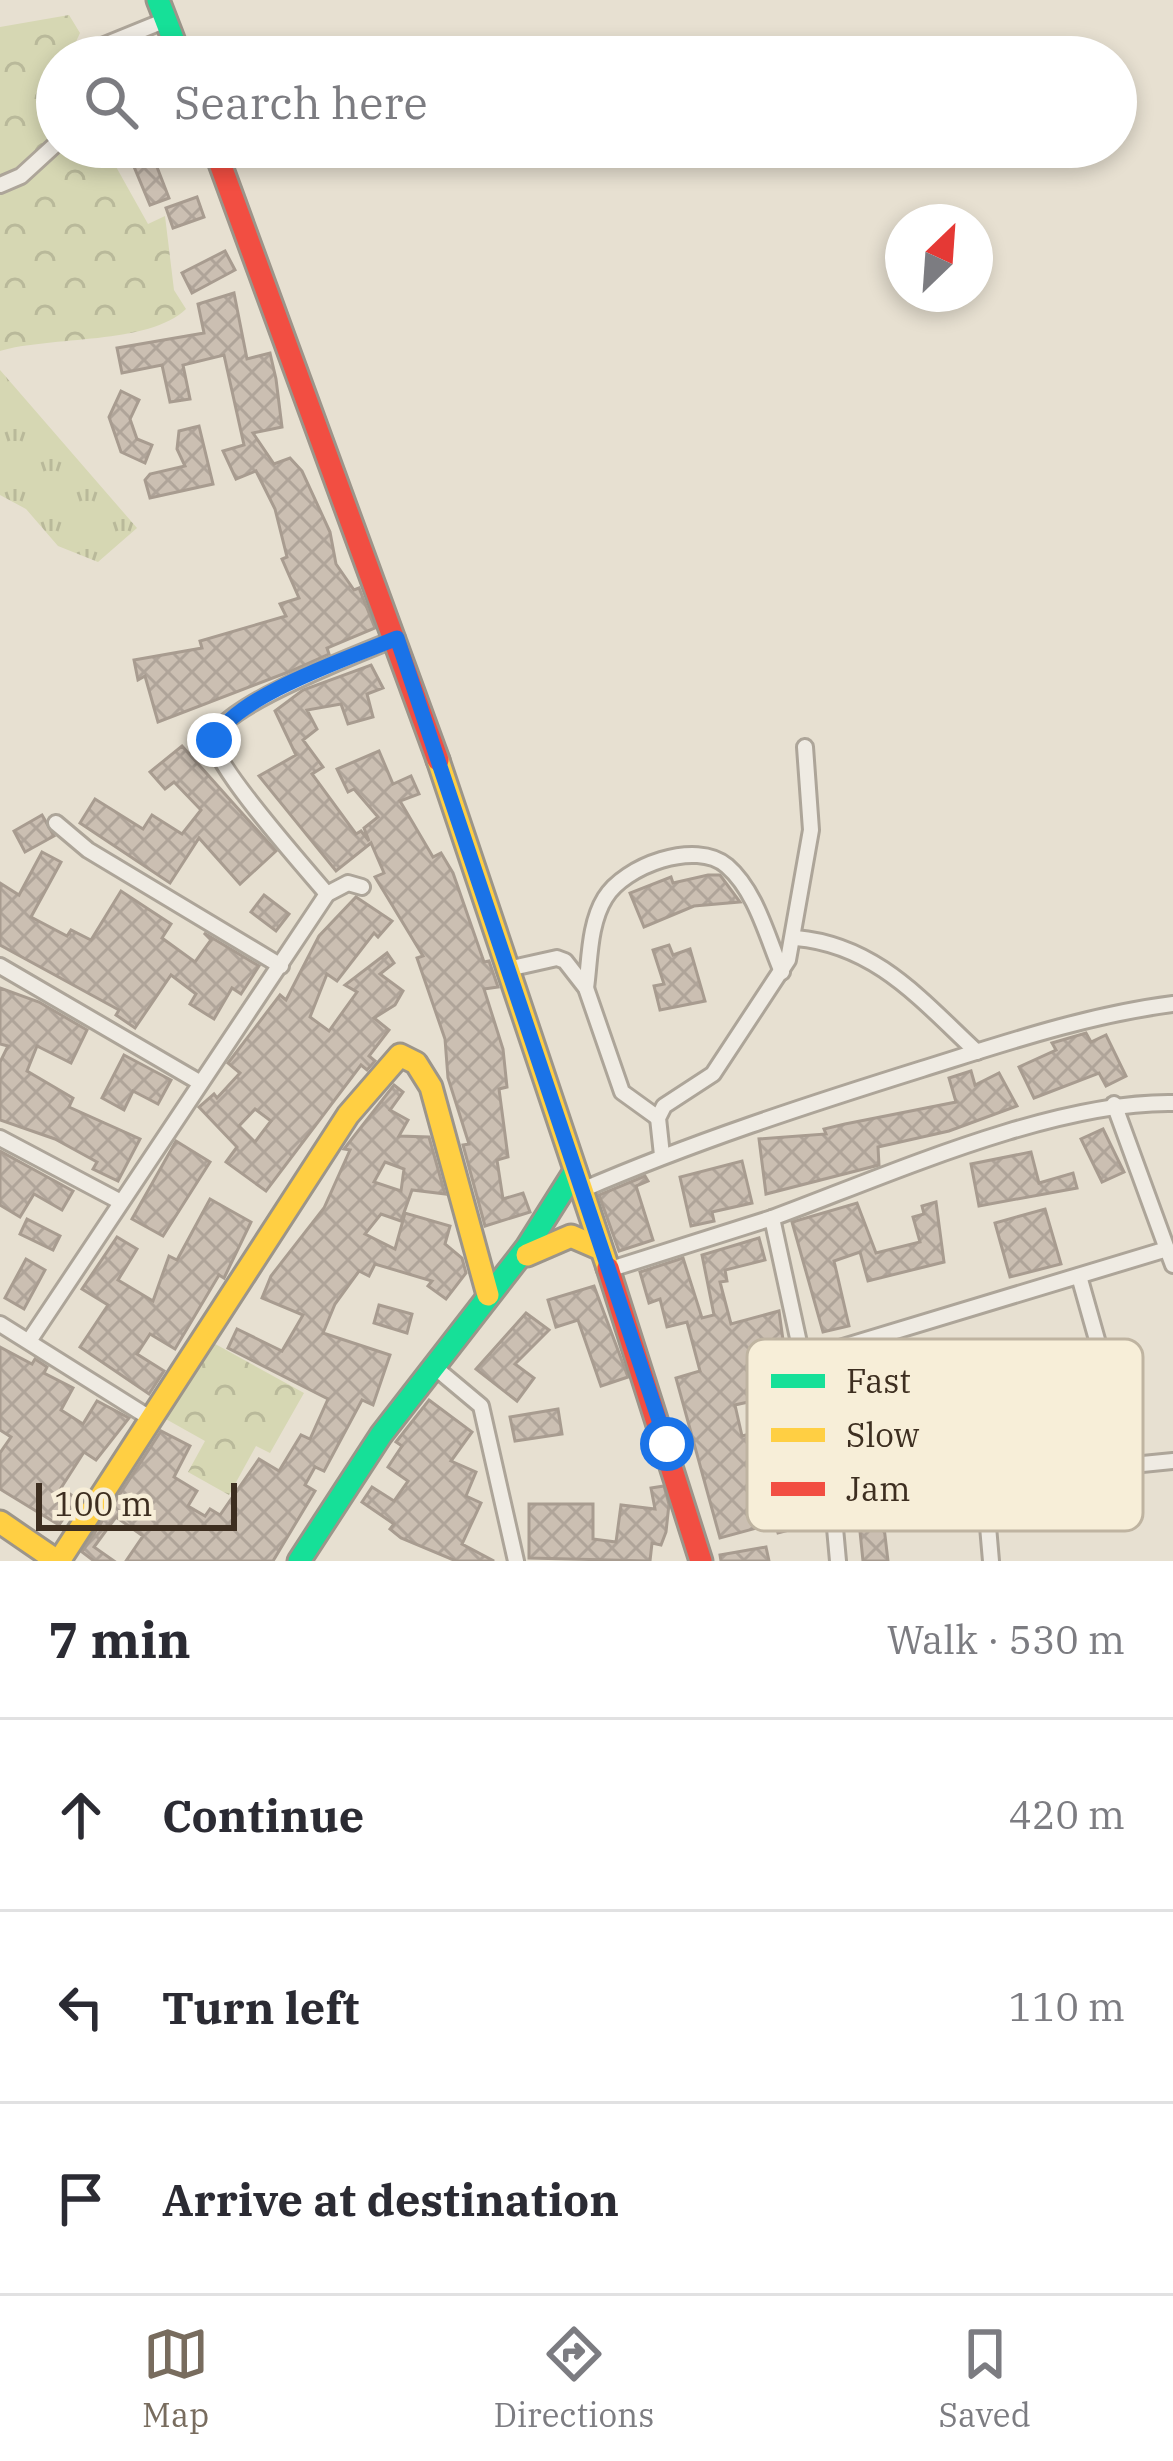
<!DOCTYPE html>
<html lang="en">
<head>
<meta charset="utf-8">
<style>
	:root { --surface:#fff; --page:#f2f2f3; --text:#2b2b33; --muted:#7c7c81; --line:#e1e1e2; --accent:#786c5e }
	body { margin:0; font-family:"IBM Plex Serif",serif; background:var(--page); color:var(--text) }
	.compass { position:absolute; left:885px; top:204px; width:108px; height:108px; border-radius:50%; background:var(--surface); box-shadow:0 6px 18px #0003; rotate:25deg }
	.scale { position:absolute; left:36px; bottom:30px; width:201px; box-sizing:border-box; padding-left:12px; border:6px solid #3d2e20; border-top:0; font-size:33px; line-height:42px; white-space:nowrap; color:#3d2e20; -webkit-text-stroke:9px #f7eed8; paint-order:stroke }
	.stop { position:absolute; width:36px; height:36px; margin:-27px; border:9px solid #1a73e8; border-radius:50%; background:#fff }
	.stop.end { background:#1a73e8; border-color:#fff; box-shadow:0 3px 12px #0008 }
	.list { margin:0; padding:0; list-style:none }
	h2 { display:flex; justify-content:space-between; align-items:center; height:156px; margin:0; padding:0 48px; font-size:51px }
	h2 small { font-size:39px; font-weight:400; color:var(--muted) }
	.list li { display:grid; grid-template-columns:78px 1fr auto; gap:36px; align-items:center; box-sizing:border-box; height:192px; padding:0 48px; border-top:3px solid var(--line) }
	.list b { display:block; font-size:45px; white-space:nowrap }
	.list em { font-size:39px; font-style:normal; color:var(--muted) }
	.icon { flex:none; width:66px; height:66px; fill:none; stroke:currentColor; stroke-width:2; stroke-linecap:round; stroke-linejoin:round }
	.map { position:relative; flex:none; width:1173px; height:1561px; overflow:hidden }
	.search { position:absolute; background:var(--surface); box-shadow:0 6px 18px #0003; left:36px; right:36px; top:36px; height:132px; display:flex; align-items:center; gap:30px; box-sizing:border-box; padding:0 42px; border-radius:66px; color:var(--muted); font-size:45px }
	.sheet { height:732px; background:var(--surface) }
	nav { display:flex; justify-content:space-around; align-items:center; box-sizing:border-box; height:168px; border-top:3px solid var(--line); background:var(--surface); font-size:33px; color:var(--muted) }
	nav a { display:grid; justify-items:center; gap:6px }
	nav .on { color:var(--accent) }
	.map>svg:first-child { display:block }
	.grass { fill:url(#grass-tufts) }
	.forest { fill:url(#forest-crowns) }
	.building { fill:url(#building-cross-hatch); stroke:#a89c90; stroke-width:3; fill-rule:evenodd }
	.lines { fill:none; stroke-linecap:round; stroke-linejoin:round }
	.street-casing { stroke:#ada599; stroke-width:20 }
	.fast-casing { stroke:#9c958a; stroke-width:27 }
	.slow-casing { stroke:#9c958a; stroke-width:27 }
	.jam-casing { stroke:#9c958a; stroke-width:27 }
	.street { stroke:#efebe3; stroke-width:14 }
	.fast { stroke:#16e098; stroke-width:21 }
	.slow { stroke:#ffcf43; stroke-width:21 }
	.jam { stroke:#f24e42; stroke-width:21 }
	.route { stroke:#1a73e8; stroke-width:15 }
	.key { fill:#f7eed8; stroke:#bfb4a1; stroke-width:3 }
	.key-label { font-size:33px; fill:#3d2e20 }
</style>
</head>
<body>
<div class="map">
<svg width="1173" height="1561" viewBox="0 0 1173 1561">
	<defs>
		<pattern id="grass-tufts" width="24" height="20" patternUnits="userSpaceOnUse" patternTransform="scale(3)"><rect width="24" height="20" fill="#d6d7b3"/><path d="M3 7l-1-3M5 7V3M7 7l1-3M15 17l-1-3M17 17v-4M19 17l1-3" fill="none" stroke="#b9b99a"/></pattern>
		<pattern id="forest-crowns" width="20" height="18" patternUnits="userSpaceOnUse" patternTransform="scale(3)"><rect width="20" height="18" fill="#d6d7b3"/><path d="M2 6a3 3 0 1 1 6 0M12 15a3 3 0 1 1 6 0" fill="none" stroke="#b9b99a"/></pattern>
		<pattern id="building-cross-hatch" width="8" height="8" patternUnits="userSpaceOnUse" patternTransform="scale(3)"><rect width="8" height="8" fill="#cbbfb2"/><path d="M0 0l8 8M0 8l8-8" fill="none" stroke="#afa499"/></pattern>
	</defs>
	<rect width="100%" height="100%" fill="#e7e0d1"/>
	<!-- grass -->
	<path class="grass" d="M0 370 137 528 98 562 58 546 26 509 0 495Z"/>
	<!-- forest -->
	<g class="forest">
		<path d="M69 15 80 33 69 57H57V147H105L148 224 165 216 174 290 186 309C149 345 50 336 0 351V27Z"/>
		<path d="M208 1340 304 1393 270 1453 256 1446 229 1495 188 1472 205 1441 164 1418Z"/>
	</g>
	<!-- building -->
	<g class="building">
		<path d="M150 149 169 198 150 205 130 157Z"/>
		<path d="M197 197 204 217 173 228 166 208Z"/>
		<path d="M225 251 235 270 192 293 182 273Z"/>
		<path d="M234 293 247 359 270 353 276 379 282 427 253 433 274 464 290 458 302 471 330 532 336 564 354 590 359 588 375 628 327 648 329 654 291 671 158 722 145 676 138 680 134 660 202 648 200 641 286 616 280 604 299 598 282 559 287 557 275 509 256 471 236 479 223 451 244 445 224 355 183 365 190 399 170 402 162 365 122 373 117 348 204 333 198 304Z"/>
		<path d="M121 391 139 400 130 419 137 439 152 445 145 463 121 452 109 417Z"/>
		<path d="M199 426 213 484 150 498 145 480 150 474 185 466 177 449 179 431Z"/>
		<path d="M371 665 383 688 367 694 373 717 348 724 341 704 307 710 317 729 303 740 323 767 312 774 356 834 361 831 369 841 364 828 378 817 354 789 348 792 337 769 379 751 393 784 411 776 419 794 400 801 433 857 441 853 453 873 484 962 489 961 498 987 484 989 503 1049 507 1087 499 1089 508 1157 497 1160 503 1199 523 1193 530 1212 485 1226 463 1145 469 1144 448 1078 445 1039 417 958 423 956 375 877 384 873 371 843 336 871 259 776 296 755 275 711 303 690Z"/>
		<path d="M182 746 276 851 240 884 199 838 170 883 80 823 95 799 143 829 152 815 182 834 201 810 174 782 165 789 150 772Z"/>
		<path d="M42 815 54 836 25 852 14 831Z"/>
		<path d="M42 852 61 862 31 917 67 936 71 930 91 940 121 891 171 924 162 938 195 962 211 940 204 933 259 966 241 994 232 988 214 1019 190 1004 196 994 171 975 135 1028 116 1015 119 1010 0 945V883L19 895Z"/>
		<path d="M708 875H720L740 902 694 906 644 927 630 893 671 877 673 883Z"/>
		<path d="M264 895 289 914 276 931 251 912Z"/>
		<path d="M356 897 392 921 378 937 374 933 337 981 327 974 310 1017 329 1031 357 992 345 985 387 953 394 963 380 974 403 991 395 1005 374 1018 389 1030 369 1056 375 1061 367 1070 361 1065 266 1191 226 1162 237 1147 199 1107 214 1094 217 1098 240 1073 228 1063 280 995 286 1000 319 936ZM255 1109 271 1121 255 1142 239 1126Z"/>
		<path d="M669 945 673 955 690 949 705 1001 660 1010 654 986 664 984 653 950Z"/>
		<path d="M0 988 39 1002 87 1030 71 1063 37 1046 27 1071 73 1098 69 1107 140 1139 118 1181 93 1169 97 1162 55 1139 0 1120V1062L8 1046 0 1044Z"/>
		<path d="M1086 1033 1091 1042 1106 1035 1126 1076 1106 1086 1099 1073 1034 1098 1019 1067 1056 1050 1052 1043Z"/>
		<path d="M124 1055 171 1080 158 1104 133 1091 124 1110 102 1098Z"/>
		<path d="M971 1071 975 1085 999 1073 1017 1106 949 1131 878 1147 879 1165 766 1194 759 1139 826 1134 824 1129 845 1124 956 1102 949 1078Z"/>
		<path d="M394 1085 403 1092 390 1110 408 1120 399 1136 429 1137 445 1194 412 1190 401 1221 381 1214 365 1234 395 1249 405 1213 450 1226 445 1244 462 1258 466 1273 446 1299 428 1286 432 1281 375 1264 369 1276 359 1271 335 1304 323 1333 390 1355 373 1405 362 1400 324 1471 315 1467 305 1485 315 1491 273 1561H126L143 1536 116 1517 94 1547 114 1561H94L82 1552 161 1431 190 1446 174 1477 197 1491 188 1506 205 1516 210 1509 220 1515 259 1459 279 1471 301 1435 310 1439 328 1399 228 1348 237 1329 282 1351 303 1315 262 1298 271 1276 324 1208 350 1150 344 1149ZM385 1162 404 1169 401 1191 374 1182Z"/>
		<path d="M1103 1129 1124 1172 1102 1182 1081 1139Z"/>
		<path d="M176 1141 210 1162 163 1236 132 1219Z"/>
		<path d="M0 1151 73 1191 62 1210 34 1194 20 1217 0 1205Z"/>
		<path d="M1031 1152 1039 1183 1073 1173 1077 1188 979 1206 971 1164Z"/>
		<path d="M742 1161 752 1203 712 1212 714 1221 691 1226 680 1177Z"/>
		<path d="M645 1176 648 1181 636 1186 653 1240 619 1251 599 1195Z"/>
		<path d="M210 1199 251 1222 224 1278 219 1275 175 1349 150 1334 137 1354 164 1371 149 1394 80 1347 108 1305 82 1289 117 1237 137 1249 118 1280 153 1301 169 1256 177 1260Z"/>
		<path d="M936 1202 944 1262 868 1281 860 1252 834 1261 849 1326 823 1332 792 1222 857 1203 876 1253 920 1242 913 1217 924 1214 922 1206Z"/>
		<path d="M1045 1209 1061 1264 1010 1277 995 1223Z"/>
		<path d="M27 1219 60 1236 53 1250 20 1234Z"/>
		<path d="M759 1238 765 1260 725 1270 727 1281 720 1282 731 1324 779 1311 792 1405 760 1413 757 1400 735 1405 742 1436 802 1421 823 1521 778 1533 775 1523 720 1538 676 1378 700 1371 687 1322 667 1327 660 1299 649 1303 640 1272 683 1258 702 1318 714 1315 702 1255Z"/>
		<path d="M26 1259 45 1270 24 1309 5 1298Z"/>
		<path d="M594 1286 628 1377 601 1386 578 1320 556 1327 548 1300Z"/>
		<path d="M379 1305 412 1314 407 1333 374 1323Z"/>
		<path d="M526 1313 549 1330 515 1364 534 1378 517 1401 476 1369Z"/>
		<path d="M0 1347 32 1364 35 1359 47 1367 44 1373 73 1388 61 1410 83 1424 97 1401 129 1418 96 1460 84 1452 61 1488 77 1499 59 1525 0 1489V1453L11 1437 0 1430Z"/>
		<path d="M429 1400 472 1432 451 1461 476 1472 466 1496 481 1503 462 1544 494 1561H456L401 1538 390 1529 394 1524 362 1502 372 1487 394 1501 408 1481 388 1467 402 1446 396 1442Z"/>
		<path d="M558 1409 562 1434 515 1441 510 1417Z"/>
		<path d="M664 1486 669 1504 666 1532 661 1545 652 1543 650 1561 529 1558V1504H593V1539L616 1542 621 1505 655 1509 651 1488Z"/>
		<path d="M900 1500 901 1507 882 1510 888 1561H863L858 1512 847 1514 846 1505Z"/>
		<path d="M766 1547 769 1561H721L720 1555Z"/>
	</g>
	<g class="lines">
		<!-- street casing -->
		<g class="street-casing">
			<g id="street">
				<path d="M75 57 166 20"/>
				<path d="M0 185 21 176 57 143"/>
				<path d="M56 823 88 850 281 966"/>
				<path d="M327 894C308 871 210 762 214 739 221 705 364 652 397 638"/>
				<path d="M796 938C876 945 921 1000 977 1052"/>
				<path d="M0 966 199 1082"/>
				<path d="M508 969 557 958 565 961 586 988 622 1092 658 1118"/>
				<path d="M586 988C590 959 589 924 605 898 624 866 696 839 727 866 756 891 767 937 782 972"/>
				<path d="M1114 1104 1167 1249"/>
				<path d="M0 1138 119 1201"/>
				<path d="M662 1155 658 1118 664 1106 713 1074 788 960 811 830 805 747"/>
				<path d="M582 1190C693 1142 807 1105 922 1069 1005 1043 1087 1015 1173 1004"/>
				<path d="M772 1218C888 1175 1052 1101 1173 1103"/>
				<path d="M608 1270 772 1218 832 1495 838 1561"/>
				<path d="M1079 1276 1105 1368 1121 1466"/>
				<path d="M0 1324 153 1420"/>
				<path d="M29 1341 327 894 348 883 362 887"/>
				<path d="M803 1359 1167 1249 1173 1265"/>
				<path d="M432 1365 481 1406 516 1561"/>
				<path d="M984 1480 991 1561"/>
				<path d="M832 1495 1173 1461"/>
			</g>
		</g>
		<!-- fast casing -->
		<g class="fast-casing">
			<g id="fast">
				<path d="M158 0 180 57"/>
				<path d="M299 1561 381 1435 527 1247 575 1171"/>
			</g>
		</g>
		<!-- slow casing -->
		<g class="slow-casing">
			<g id="slow">
				<path d="M438 760 608 1268"/>
				<path d="M527 1255 571 1236 601 1249"/>
				<path d="M0 1522 57 1561"/>
				<path d="M59 1561 348 1115 400 1055 416 1063 431 1087 488 1295"/>
			</g>
		</g>
		<!-- jam casing -->
		<g class="jam-casing">
			<g id="jam">
				<path d="M214 147 438 760"/>
				<path d="M608 1268 701 1561"/>
			</g>
		</g>
		<!-- street -->
		<use href="#street" class="street"/>
		<!-- fast -->
		<use href="#fast" class="fast"/>
		<!-- slow -->
		<use href="#slow" class="slow"/>
		<!-- jam -->
		<use href="#jam" class="jam"/>
	</g>
	<g class="lines">
		<!-- route -->
		<path class="route" d="M214 740C234 696 352 657 397 638L667 1444"/>
	</g>
	<!-- legend -->
	<rect x="747" y="1339" width="396" height="192" rx="18" class="key"/>
	<rect x="771" y="1374" width="54" height="14" fill="#16e098"/>
	<rect x="771" y="1428" width="54" height="14" fill="#ffcf43"/>
	<rect x="771" y="1482" width="54" height="14" fill="#f24e42"/>
	<g class="key-label">
		<text x="846" y="1393">Fast</text>
		<text x="846" y="1447">Slow</text>
		<text x="846" y="1501">Jam</text>
	</g>
</svg>
<svg class="compass" viewBox="-18 -18 36 36"><path d="M0-13l5 13h-10z" fill="#e53935"/><path d="M0 13l5-13h-10z" fill="#7c7c81"/></svg>
<div class="scale">100 m</div>
<div class="stop" style="left:667px;top:1444px"></div>
<div class="stop end" style="left:214px;top:740px"></div>
<div class="search"><svg class="icon" aria-label="search" viewBox="0 0 24 24"><circle cx="10" cy="10" r="6"/><path d="M15 15l6 6"/></svg>Search here</div>
</div>
<section class="sheet">
<h2>7 min<small>Walk · 530 m</small></h2>
<ul class="list">
<li><svg class="icon" aria-label="ahead" viewBox="0 0 24 24"><path d="M12 20V5M6 11l6-6 6 6"/></svg><div><b>Continue</b></div><em>420 m</em></li>
<li><svg class="icon" aria-label="left" viewBox="0 0 24 24"><path d="M17 20v-9H6M10 6l-5 5 5 5"/></svg><div><b>Turn left</b></div><em>110 m</em></li>
<li><svg class="icon" aria-label="arrive" viewBox="0 0 24 24"><path d="M6 21V4h12l-3 4 3 4H6"/></svg><div><b>Arrive at destination</b></div></li>
</ul>
</section>
<nav>
<a class="on"><svg class="icon" aria-label="map" viewBox="0 0 24 24"><path d="M3 6l6-2 6 2 6-2v14l-6 2-6-2-6 2zM9 4v14M15 6v14"/></svg>Map</a>
<a><svg class="icon" aria-label="directions" viewBox="0 0 24 24"><path d="M12 3l9 9-9 9-9-9zM9 14v-3h6M13 9l2 2-2 2"/></svg>Directions</a>
<a><svg class="icon" aria-label="saved" viewBox="0 0 24 24"><path d="M7 4h10v16l-5-4-5 4z"/></svg>Saved</a>
</nav>
</body>
</html>
